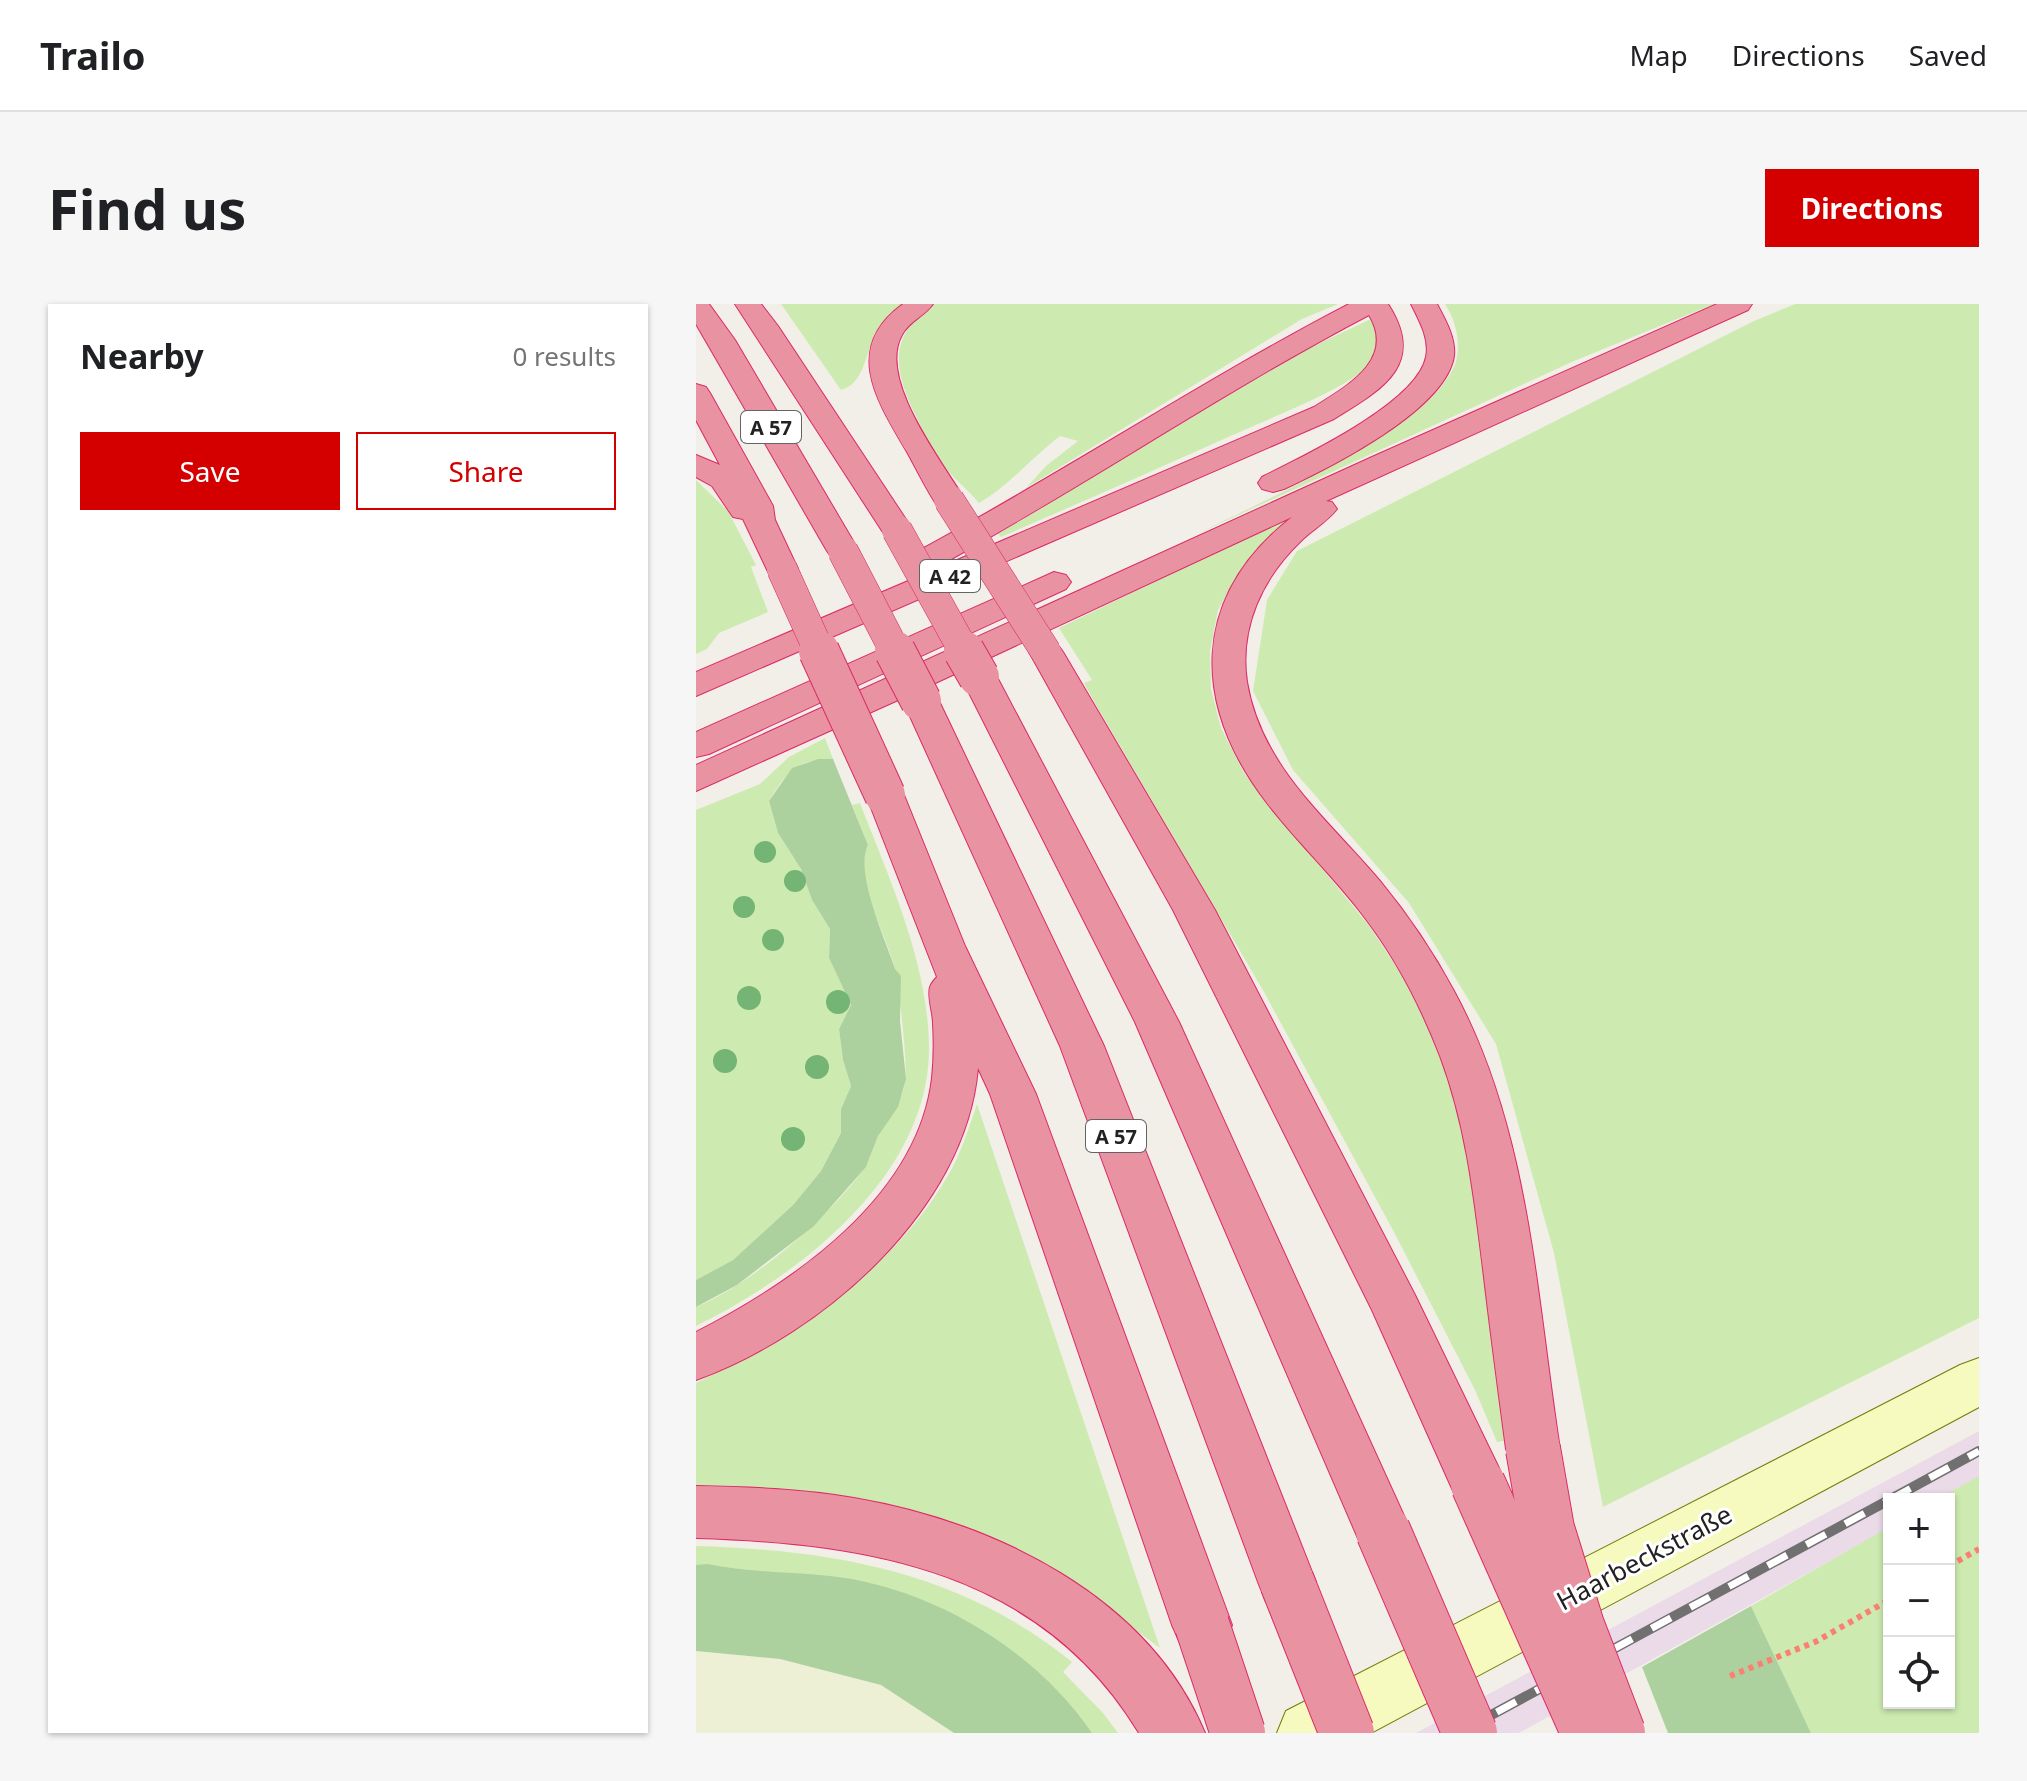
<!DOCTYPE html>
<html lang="en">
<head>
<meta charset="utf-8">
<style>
	:root { --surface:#fff; --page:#f6f6f6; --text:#202124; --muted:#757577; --line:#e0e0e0; --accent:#d40000 }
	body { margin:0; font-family:"Noto Sans",sans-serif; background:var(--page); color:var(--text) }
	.controls { position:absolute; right:24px; bottom:24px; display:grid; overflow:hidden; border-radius:0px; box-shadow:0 2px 6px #0004 }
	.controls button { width:72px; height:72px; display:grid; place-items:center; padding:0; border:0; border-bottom:2px solid var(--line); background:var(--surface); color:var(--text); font:40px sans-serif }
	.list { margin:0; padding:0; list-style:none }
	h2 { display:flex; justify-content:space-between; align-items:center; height:104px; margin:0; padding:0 32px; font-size:34px }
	h2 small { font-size:26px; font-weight:400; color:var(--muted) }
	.actions { display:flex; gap:16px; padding:24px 32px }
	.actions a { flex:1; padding:18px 0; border:2px solid var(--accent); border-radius:0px; text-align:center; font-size:28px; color:var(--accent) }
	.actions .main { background:var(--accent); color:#fff }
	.icon { flex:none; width:44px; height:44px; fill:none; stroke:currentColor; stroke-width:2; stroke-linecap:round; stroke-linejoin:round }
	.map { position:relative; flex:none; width:1283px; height:1429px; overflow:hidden; border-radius:0px }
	header { display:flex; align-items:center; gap:48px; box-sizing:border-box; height:112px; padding:0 40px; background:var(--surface); border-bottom:2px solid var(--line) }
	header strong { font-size:38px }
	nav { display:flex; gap:44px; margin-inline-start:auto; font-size:28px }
	.intro { display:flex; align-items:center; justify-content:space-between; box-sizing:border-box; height:192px; padding:0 48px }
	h1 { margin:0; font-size:56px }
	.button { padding:20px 36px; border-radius:0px; background:var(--accent); color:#fff; font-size:28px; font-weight:700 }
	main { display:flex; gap:48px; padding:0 48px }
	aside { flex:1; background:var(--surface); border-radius:0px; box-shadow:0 2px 6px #0004 }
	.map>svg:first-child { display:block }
	.industrial { fill:#ebdbe8 }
	.farmland { fill:#eef0d5 }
	.grass { fill:#cdebb0 }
	.forest { fill:#add19e }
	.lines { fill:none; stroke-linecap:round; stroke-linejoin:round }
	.secondary-casing { stroke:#707d05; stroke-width:2 }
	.highway-casing { stroke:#dc2a67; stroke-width:2 }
	.path { stroke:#fa8072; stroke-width:6; stroke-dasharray:5 5; stroke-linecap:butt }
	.secondary { fill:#f7fabf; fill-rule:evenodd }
	.highway { fill:#e892a2; fill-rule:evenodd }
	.rail-casing { stroke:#707070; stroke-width:10 }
	.rail { stroke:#fff; stroke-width:7; stroke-dasharray:22; stroke-linecap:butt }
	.highway-bridge-far2-casing { stroke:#dc2a67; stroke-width:31; stroke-linecap:butt }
	.highway-bridge-far1-casing { stroke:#dc2a67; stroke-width:42; stroke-linecap:butt }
	.highway-bridge-casing { stroke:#dc2a67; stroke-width:56; stroke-linecap:butt }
	.highway-bridge-far2 { stroke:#e892a2; stroke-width:30 }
	.highway-bridge-far1 { stroke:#e892a2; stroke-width:40 }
	.highway-bridge { stroke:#e892a2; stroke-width:54 }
	.tree { fill:#74b475 }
	.labels { text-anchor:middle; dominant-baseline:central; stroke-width:6; stroke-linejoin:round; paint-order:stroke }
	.shield { fill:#fff; stroke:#646464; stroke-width:2 }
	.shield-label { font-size:20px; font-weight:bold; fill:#222 }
	.near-street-label { font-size:26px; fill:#222; stroke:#fff }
</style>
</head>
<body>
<header>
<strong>Trailo</strong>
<nav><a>Map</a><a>Directions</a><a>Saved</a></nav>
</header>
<div class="intro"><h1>Find us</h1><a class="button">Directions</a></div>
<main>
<aside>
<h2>Nearby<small>0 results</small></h2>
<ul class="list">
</ul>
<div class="actions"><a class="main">Save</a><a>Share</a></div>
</aside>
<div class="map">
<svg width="1283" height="1429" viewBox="0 0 1283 1429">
	<rect width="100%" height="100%" fill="#f2efe9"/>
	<!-- industrial -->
	<path class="industrial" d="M1283 1127V1173L1244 1195H1193V1224L823 1429H720Z"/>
	<!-- farmland -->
	<path class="farmland" d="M0 1347 84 1355 185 1381 258 1429H0Z"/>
	<!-- grass -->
	<g class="grass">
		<path d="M85 0H212C202 10 186 21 179 33 168 52 168 80 145 86Z"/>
		<path d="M239 0H642L606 15 330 184 350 162 382 137 364 132C335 154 314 181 283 199 270 183 252 170 240 153 232 142 227 126 221 114 198 68 190 31 239 0Z"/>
		<path d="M749 0H1018L878 57 503 229C560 200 749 118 761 53 764 35 759 15 749 0Z"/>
		<path d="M1099 0H1283V1014L907 1203 858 949 800 740 713 599 597 466 557 387 571 296 601 247 1058 17Z"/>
		<path d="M677 14C682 28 685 47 674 60 653 83 591 107 562 120 476 158 391 196 305 233L302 230 603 49Z"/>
		<path d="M0 176 32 207 60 261 55 263 72 308 23 329 11 345 0 350Z"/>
		<path d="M604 211 567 241 541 271 522 306 514 347 515 385 525 424 548 469 674 623 705 670 730 718 754 775 772 842 808 1137 801 1138 779 1086 699 930 568 688 400 401 388 379 396 376 363 324 595 212Z"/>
		<path d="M129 434 137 455C100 455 91 468 73 497L82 529 105 565 116 596 134 625 133 654 155 701 143 725 147 756 155 782 145 805V829L125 867 97 901 37 956 0 976V506L64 480 93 453Z"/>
		<path d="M164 499C194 577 232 658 233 743 234 871 104 971 0 1022V1003C57 979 131 915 168 865 175 855 177 842 182 832 193 812 205 800 209 778 212 760 203 682 198 662 190 629 156 572 172 541L156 501Z"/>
		<path d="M281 800 464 1344 392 1291 0 1190V1079C99 1030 198 967 254 868 266 847 273 823 281 800Z"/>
		<path d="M1283 1172V1429H1115L1055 1302 1193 1223V1399H1253V1195H1242Z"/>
		<path d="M0 1242C139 1246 265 1268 376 1358L367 1368 407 1409 422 1429H396L345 1370 48 1268 0 1261Z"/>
	</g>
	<!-- forest -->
	<g class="forest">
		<path d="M122 455H137L172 541C158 568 189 634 199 665L205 672 204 717 210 775 202 803 182 832 170 863 118 922 41 981 0 1003V976L37 956 97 901 125 867 145 829V805L155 782 147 756 143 725 155 701 133 654 134 625 116 596 105 565 82 529 73 497 96 464Z"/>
		<path d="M11 1260C64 1271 118 1266 170 1278 258 1298 345 1354 396 1429H258L185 1381 84 1355 0 1347V1261Z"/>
		<path d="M1055 1302 1115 1429H972L946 1363Z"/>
	</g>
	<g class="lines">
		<!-- secondary casing -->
		<g class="secondary-casing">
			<path id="secondary" d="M1283 1054V1103L675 1429H581L590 1407 1264 1061Z"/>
		</g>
		<!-- highway casing -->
		<g class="highway-casing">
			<g id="highway">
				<path d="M0 0H13L39 36 163 247 158 254 147 257 136 254 131 247 0 20Z"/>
				<path d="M39 0H65L82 22 217 226 212 233 201 236 190 233Z"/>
				<path d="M207 0H237C229 12 213 17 206 31 181 75 246 157 269 196L264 203 253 205 242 203C230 185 221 166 211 148 181 97 146 44 207 0Z"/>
				<path d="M653 0H692C731 60 687 85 638 115L0 392V368L618 103C651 82 700 56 673 11 528 87 392 180 248 259L237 262 226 259 221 252 226 245C370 167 507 76 653 0Z"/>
				<path d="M715 0H741C749 15 760 34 758 52 750 106 633 164 588 185L577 188 566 185 562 179 566 173C606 153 721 99 730 53 734 35 723 16 715 0Z"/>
				<path d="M1021 0H1056L1052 6 630 197 636 198 641 205C631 218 616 226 605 237 566 274 543 324 551 378 565 463 632 515 684 577 712 611 737 648 758 687 834 827 840 991 864 1145L856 1162 837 1170 818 1162 810 1145C802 1085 794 1025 787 965 778 892 770 821 744 752 725 703 701 656 669 614 639 574 602 539 571 499 495 400 494 293 596 213L220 388 238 389 243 397 408 742 620 1278 612 1298 591 1306 570 1298 562 1278 364 742 207 397 211 392 0 487V461L676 153Z"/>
				<path d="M0 80 10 83 14 89 77 202 79 216 102 265 98 272 86 275 74 272 47 215 37 213 16 182 0 173V151L24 161 0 116Z"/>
				<path d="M358 268 370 271 375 278 370 285 13 450 0 453V428Z"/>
				<path d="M350 338 362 341 367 348 519 606 719 991 802 1162 810 1180 802 1198 782 1205 762 1198 676 1006 477 606 333 348 338 341Z"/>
				<path d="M283 362 296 365 301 373 483 718 715 1227 707 1246 687 1253 667 1246 439 718 265 373 270 365Z"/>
				<path d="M189 479 203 482 208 491 269 642 340 790 536 1321 527 1341 506 1350 485 1341 476 1321 294 790 282 764C270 905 127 1030 0 1076V1028C98 978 222 893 236 774 238 756 238 737 237 719 237 709 231 692 234 683 235 680 239 675 241 673L170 491 175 482Z"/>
				<path d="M0 1182C53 1183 106 1185 158 1194 298 1218 452 1292 509 1429H443C345 1267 174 1239 0 1234Z"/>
			</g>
		</g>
		<!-- path -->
		<g class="path">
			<path d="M1253 1262 1283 1245"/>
			<path d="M1034 1372 1119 1338 1193 1296"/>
		</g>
		<!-- secondary -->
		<use href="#secondary" class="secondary"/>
		<!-- highway -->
		<use href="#highway" class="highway"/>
		<!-- rail casing -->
		<g class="rail-casing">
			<g id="rail">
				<path d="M1195 1195 1283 1147"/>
				<path d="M762 1429 1193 1196"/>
			</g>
		</g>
		<!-- rail -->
		<use href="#rail" class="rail"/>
		<!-- highway-bridge-far2 casing -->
		<g class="highway-bridge-far2-casing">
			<g id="highway-bridge-far2">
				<path d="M253 196 350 348"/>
				<path d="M201 226 269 349"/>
				<path d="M147 247 200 349"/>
				<path d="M86 265 124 349"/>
			</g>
		</g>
		<!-- highway-bridge-far1 casing -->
		<g class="highway-bridge-far1-casing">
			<g id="highway-bridge-far1">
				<path d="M123 347 189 491"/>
				<path d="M199 347 225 397"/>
				<path d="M268 347 283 373"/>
			</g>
		</g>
		<!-- highway-bridge casing -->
		<g class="highway-bridge-casing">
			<g id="highway-bridge">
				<path d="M837 1145 851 1225 881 1322 922 1429"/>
				<path d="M782 1180 890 1423"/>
				<path d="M687 1227 774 1429"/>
				<path d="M591 1278 651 1429"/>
				<path d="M506 1321 542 1429"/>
			</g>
		</g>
		<!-- highway-bridge-far2 -->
		<use href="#highway-bridge-far2" class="highway-bridge-far2"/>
		<!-- highway-bridge-far1 -->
		<use href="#highway-bridge-far1" class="highway-bridge-far1"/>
		<!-- highway-bridge -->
		<use href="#highway-bridge" class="highway-bridge"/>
	</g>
	<!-- trees -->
	<g class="tree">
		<circle cx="69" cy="548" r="11"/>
		<circle cx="99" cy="577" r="11"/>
		<circle cx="48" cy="603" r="11"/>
		<circle cx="77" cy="636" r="11"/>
		<circle cx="53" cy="694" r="12"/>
		<circle cx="142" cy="698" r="12"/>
		<circle cx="29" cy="757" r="12"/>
		<circle cx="121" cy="763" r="12"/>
		<circle cx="97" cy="835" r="12"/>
	</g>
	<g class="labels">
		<!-- shield labels -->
		<g class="shield">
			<rect x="45" y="107" width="60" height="32" rx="6"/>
			<rect x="224" y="256" width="60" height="32" rx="6"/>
			<rect x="390" y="816" width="60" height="32" rx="6"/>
		</g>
		<g class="shield-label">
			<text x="75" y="123">A 57</text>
			<text x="254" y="272">A 42</text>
			<text x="420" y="832">A 57</text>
		</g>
		<!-- near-street labels -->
		<g class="near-street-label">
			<text transform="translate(948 1253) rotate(-28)">Haarbeckstraße</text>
		</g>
	</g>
</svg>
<div class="controls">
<button>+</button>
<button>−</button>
<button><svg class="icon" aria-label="locate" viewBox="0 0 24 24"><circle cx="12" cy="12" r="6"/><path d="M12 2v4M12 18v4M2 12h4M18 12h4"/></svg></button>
</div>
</div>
</main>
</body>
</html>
